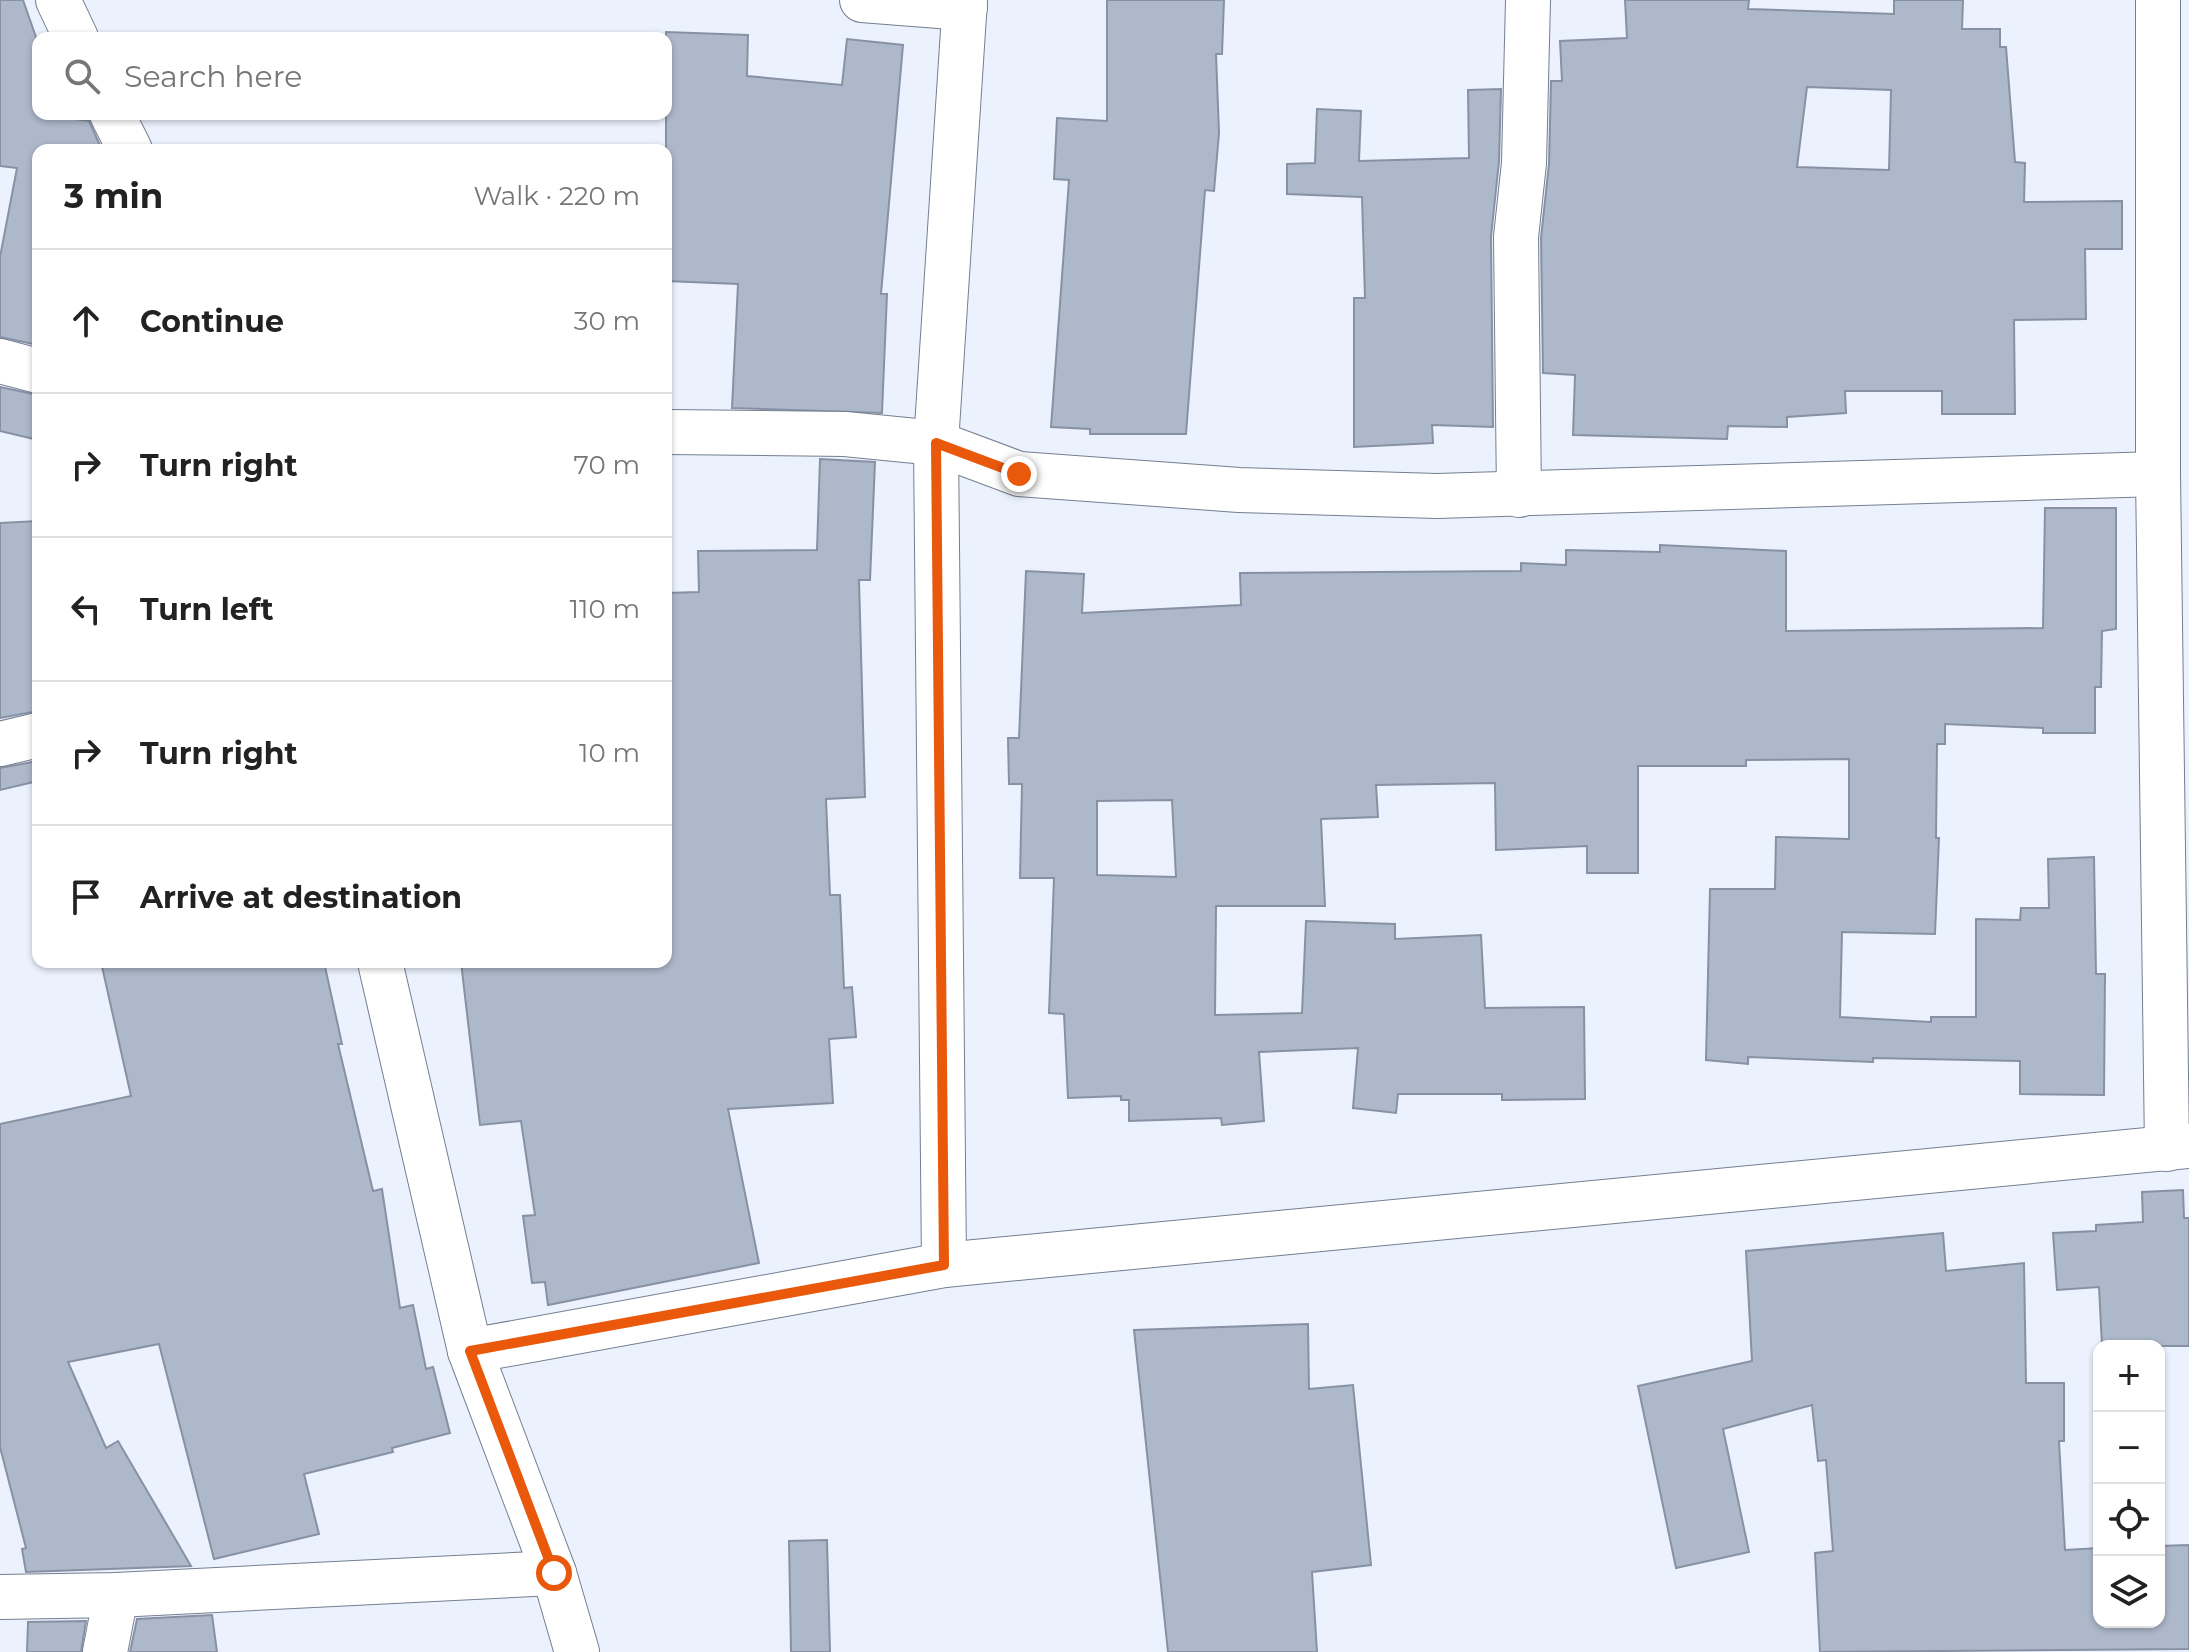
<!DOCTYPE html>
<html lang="en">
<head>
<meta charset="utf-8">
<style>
	:root { --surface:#fff; --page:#f2f2f2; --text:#222; --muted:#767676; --line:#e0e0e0 }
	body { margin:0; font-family:Montserrat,sans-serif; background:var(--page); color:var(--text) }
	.controls { position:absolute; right:24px; bottom:24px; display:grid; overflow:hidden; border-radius:16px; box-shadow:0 2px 6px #0004 }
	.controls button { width:72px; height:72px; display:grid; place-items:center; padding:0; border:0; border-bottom:2px solid var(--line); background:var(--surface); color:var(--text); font:40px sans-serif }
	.stop { position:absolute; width:24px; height:24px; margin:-18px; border:6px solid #ea580c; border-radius:50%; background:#fff }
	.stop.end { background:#ea580c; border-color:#fff; box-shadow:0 2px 8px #0008 }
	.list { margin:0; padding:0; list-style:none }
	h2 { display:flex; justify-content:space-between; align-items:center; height:104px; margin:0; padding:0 32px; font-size:34px }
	h2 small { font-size:26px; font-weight:400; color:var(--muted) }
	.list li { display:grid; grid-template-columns:52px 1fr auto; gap:24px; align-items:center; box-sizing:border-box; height:144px; padding:0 32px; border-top:2px solid var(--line) }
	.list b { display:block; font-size:30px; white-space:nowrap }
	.list em { font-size:26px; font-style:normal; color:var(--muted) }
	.icon { flex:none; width:44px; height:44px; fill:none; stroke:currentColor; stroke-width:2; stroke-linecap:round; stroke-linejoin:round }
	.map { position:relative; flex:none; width:2189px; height:1652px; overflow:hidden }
	.search { position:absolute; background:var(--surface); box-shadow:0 2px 6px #0004; left:32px; top:32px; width:640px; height:88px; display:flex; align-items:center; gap:20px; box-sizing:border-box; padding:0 28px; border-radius:16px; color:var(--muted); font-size:30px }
	.panel { position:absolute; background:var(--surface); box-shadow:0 2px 6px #0004; left:32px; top:144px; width:640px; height:824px; border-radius:16px }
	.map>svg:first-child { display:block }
	.building { fill:#adb8cb; stroke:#8791a3; stroke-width:2; fill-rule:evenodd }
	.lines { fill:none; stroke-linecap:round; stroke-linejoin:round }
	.minor-casing { stroke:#747f90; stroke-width:46 }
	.minor { stroke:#fff; stroke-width:44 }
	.route { stroke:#ea580c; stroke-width:10 }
</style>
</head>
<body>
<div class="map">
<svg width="2189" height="1652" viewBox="0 0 2189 1652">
	<rect width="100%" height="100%" fill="#ebf2fe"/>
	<!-- building -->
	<g class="building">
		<path d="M0 0H23L38 43V114L89 121 102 150H38V345L0 337V257L17 168 0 166Z"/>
		<path d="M1107 0H1224L1222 54H1216L1219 133 1214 191 1205 190 1186 434H1090V429L1051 427 1069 180 1054 179 1057 118 1107 121Z"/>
		<path d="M1625 0H1749L1748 9 1894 14V0H1963L1962 29H2000V47H2006L2015 162 2025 163 2024 202 2122 201V249H2085L2086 319 2014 320 2015 414H1942V391H1845L1846 413 1787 417V427L1728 426 1727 439 1573 435 1575 375 1543 373 1541 238 1549 164 1551 81H1562L1560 41 1627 38ZM1807 87 1891 90 1889 170 1797 167Z"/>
		<path d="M666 32 748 35 747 76 842 85 847 39 903 45 881 294H887L882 413 732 408 738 284 666 281Z"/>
		<path d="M1501 89 1499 161 1491 237 1493 427 1432 425 1433 443 1354 447V298H1365L1362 197 1287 194V164L1315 163 1317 109 1361 111 1359 161 1469 158 1468 90Z"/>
		<path d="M0 387 38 395V440L0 431Z"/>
		<path d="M820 459 875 462 870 580H859L865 797 826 799 830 895H840L844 988 852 987 856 1037 829 1039 833 1103 728 1109 759 1263 548 1305 545 1282 532 1283 523 1216 535 1215 521 1121 480 1125 461 962H666V593L699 592 698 551 817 550Z"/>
		<path d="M2045 508H2116V629L2102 631 2101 687H2095V733H2043V728L1945 724V744H1937L1936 838H1939L1935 934 1842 932 1840 1017 1931 1022V1017H1976V919L2020 920 2021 908H2049L2048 859 2094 857 2096 974H2105L2104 1095 2020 1094V1061L1873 1058V1062L1748 1057V1064L1706 1060 1710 889H1775L1776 837 1849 839V759L1746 760V766H1638V873H1587V846L1496 850 1495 783 1376 785 1378 817 1321 819 1325 906H1216L1215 1015 1302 1013 1306 921 1395 924V939L1481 935 1485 1008 1584 1007 1585 1099 1502 1100V1094H1398L1396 1113 1353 1108 1358 1048 1259 1052 1264 1121 1222 1125 1221 1118 1129 1121V1100H1121V1096L1068 1098 1064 1014 1049 1013 1054 878H1020L1022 784H1009L1008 738H1019L1026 571 1084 574 1082 613 1241 605 1240 573 1521 571V563L1566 565V550L1660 552V545L1786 551V631L2043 628ZM1172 800 1176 877 1097 875V801Z"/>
		<path d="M38 521V711L0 718V523Z"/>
		<path d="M38 761V781L0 790V768Z"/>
		<path d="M101 962H324L342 1044H338L373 1191 382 1189 400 1308 413 1305 426 1369 433 1367 450 1433 392 1448 393 1452 304 1474 319 1534 214 1559 159 1344 68 1362 106 1448 118 1441 191 1566 26 1572 22 1549 26 1548 0 1447V1124L131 1096Z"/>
		<path d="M2183 1190 2184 1218H2189V1346H2102L2099 1287 2057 1290 2053 1233 2096 1231V1225L2143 1222 2142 1192Z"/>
		<path d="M1943 1233 1946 1271 2024 1263 2026 1383H2064V1441H2059L2065 1550 2099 1548V1622H2159V1546L2189 1545V1649L1820 1652 1815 1553 1833 1551 1826 1460 1818 1461 1812 1405 1723 1429 1749 1552 1676 1568 1638 1386 1752 1361 1746 1251Z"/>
		<path d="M1308 1324 1309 1389 1353 1385 1371 1565 1312 1572 1317 1652H1168L1134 1330Z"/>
		<path d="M827 1540 830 1652H791L789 1541Z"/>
		<path d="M212 1615 217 1652H130L137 1619Z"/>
		<path d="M86 1621 81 1652H27L28 1622Z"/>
	</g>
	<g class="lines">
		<!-- minor casing -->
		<g class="minor-casing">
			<g id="minor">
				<path d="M58 0 76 38"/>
				<path d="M862 0 965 8"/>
				<path d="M2158 0V474L2167 1149"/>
				<path d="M112 114 130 150"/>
				<path d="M0 361 38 371"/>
				<path d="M666 432 845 434 936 443 1019 474 1239 490 1437 496 2158 474"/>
				<path d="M1519 495 1516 237 1524 163 1528 0"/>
				<path d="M0 744 38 735"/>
				<path d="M380 962 470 1351 554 1573 577 1652"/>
				<path d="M944 1265 936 443 965 0"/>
				<path d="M470 1351 944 1265 2189 1146"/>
				<path d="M0 1597 116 1595 554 1573"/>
				<path d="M105 1652 116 1595"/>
			</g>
		</g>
		<!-- minor -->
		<use href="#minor" class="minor"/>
	</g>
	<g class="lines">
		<!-- route -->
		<path class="route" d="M554 1573 470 1351 944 1265 936 443 1019 474"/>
	</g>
</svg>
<div class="controls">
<button>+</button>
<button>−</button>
<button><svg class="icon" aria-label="locate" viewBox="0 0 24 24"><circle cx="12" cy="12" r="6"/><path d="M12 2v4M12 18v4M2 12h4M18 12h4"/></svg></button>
<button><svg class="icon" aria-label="layers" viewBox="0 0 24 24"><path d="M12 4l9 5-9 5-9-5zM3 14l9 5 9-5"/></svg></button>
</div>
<div class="stop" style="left:554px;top:1573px"></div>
<div class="stop end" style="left:1019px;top:474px"></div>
<div class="search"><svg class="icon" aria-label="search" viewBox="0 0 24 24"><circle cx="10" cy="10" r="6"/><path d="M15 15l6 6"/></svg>Search here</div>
<section class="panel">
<h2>3 min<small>Walk · 220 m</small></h2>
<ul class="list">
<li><svg class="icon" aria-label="ahead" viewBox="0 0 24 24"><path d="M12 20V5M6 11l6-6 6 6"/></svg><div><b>Continue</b></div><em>30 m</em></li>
<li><svg class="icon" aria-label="right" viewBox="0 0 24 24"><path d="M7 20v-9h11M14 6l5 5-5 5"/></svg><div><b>Turn right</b></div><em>70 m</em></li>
<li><svg class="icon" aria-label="left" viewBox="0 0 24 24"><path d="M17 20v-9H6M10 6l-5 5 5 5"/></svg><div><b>Turn left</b></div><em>110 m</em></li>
<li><svg class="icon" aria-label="right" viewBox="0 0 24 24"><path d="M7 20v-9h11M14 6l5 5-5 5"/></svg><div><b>Turn right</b></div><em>10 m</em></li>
<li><svg class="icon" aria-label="arrive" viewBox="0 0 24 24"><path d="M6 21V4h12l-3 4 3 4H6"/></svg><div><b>Arrive at destination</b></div></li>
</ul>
</section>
</div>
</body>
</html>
